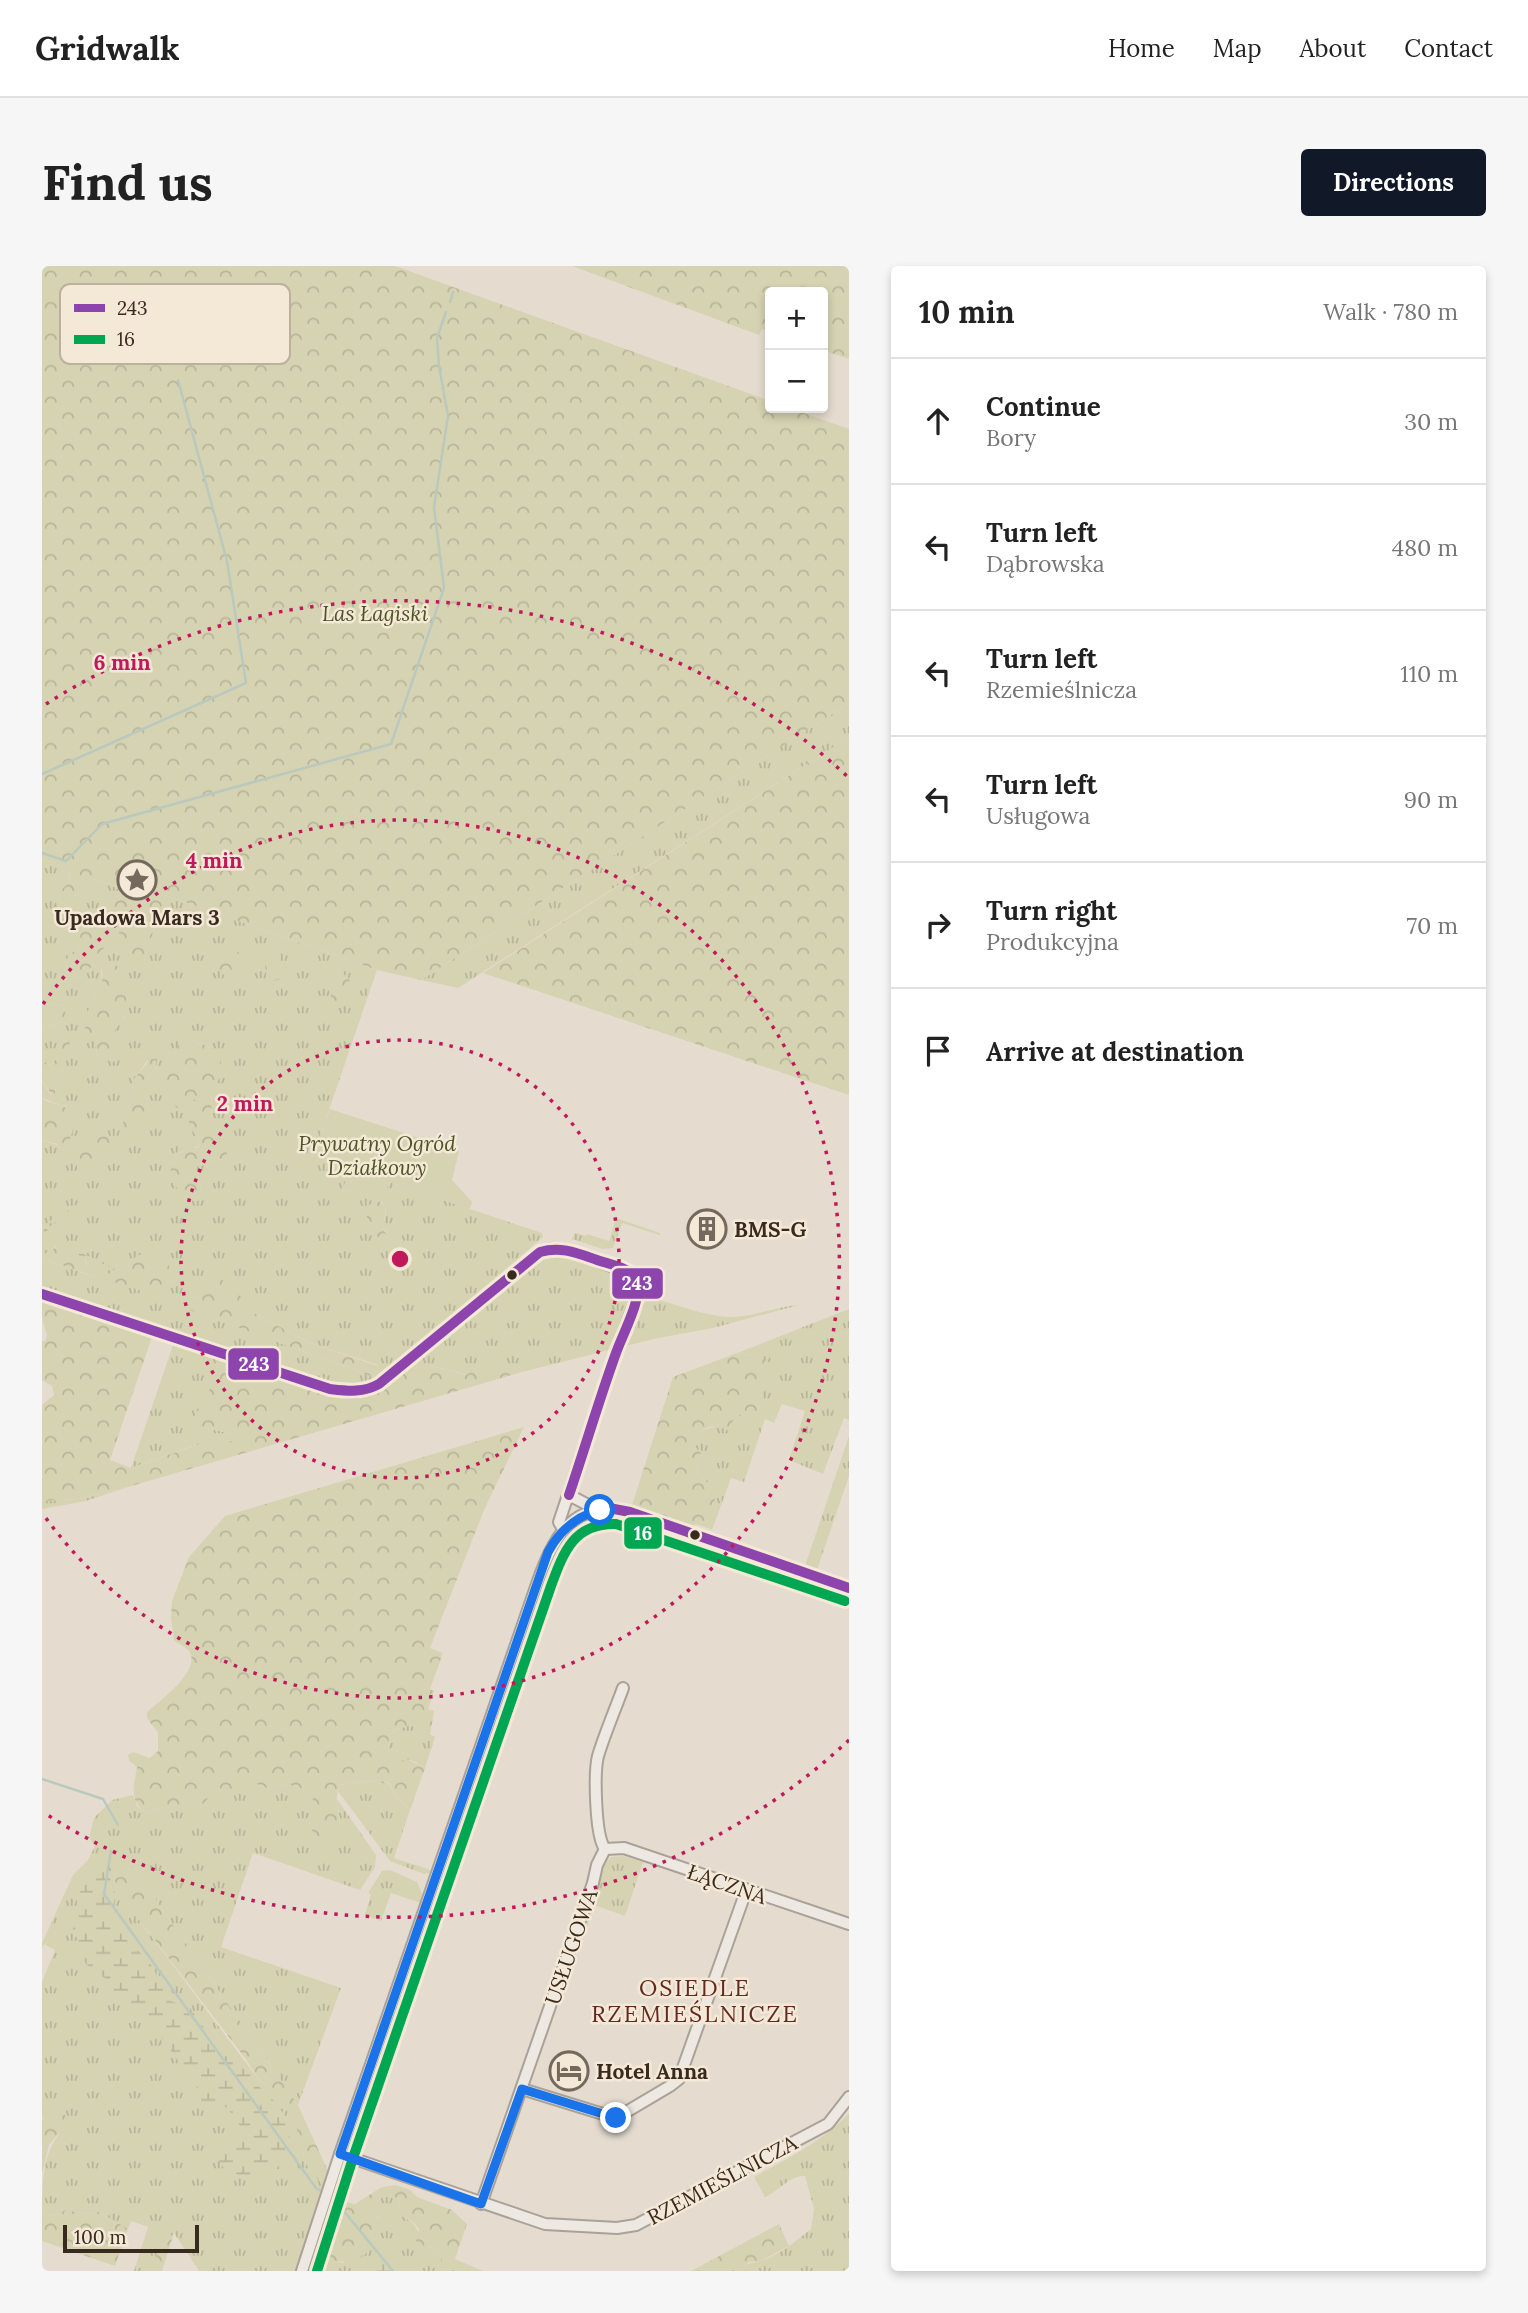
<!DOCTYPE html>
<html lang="en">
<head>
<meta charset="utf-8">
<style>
	:root { --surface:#fff; --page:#f6f6f6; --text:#222; --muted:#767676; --line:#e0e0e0; --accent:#111827 }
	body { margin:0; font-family:Lora,serif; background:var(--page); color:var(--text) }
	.controls { position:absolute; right:21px; top:21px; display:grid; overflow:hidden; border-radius:7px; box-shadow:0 4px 10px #0003 }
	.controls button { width:63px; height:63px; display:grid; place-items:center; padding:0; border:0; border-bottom:2px solid var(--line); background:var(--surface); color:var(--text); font:35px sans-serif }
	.scale { position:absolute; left:21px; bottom:18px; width:136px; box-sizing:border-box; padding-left:7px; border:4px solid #392a20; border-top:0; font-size:19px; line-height:24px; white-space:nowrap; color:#392a20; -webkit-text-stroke:5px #f4e9d6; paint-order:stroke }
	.stop { position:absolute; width:21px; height:21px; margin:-16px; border:5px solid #1a73e8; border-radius:50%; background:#fff }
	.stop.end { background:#1a73e8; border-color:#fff; box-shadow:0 2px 7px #0008 }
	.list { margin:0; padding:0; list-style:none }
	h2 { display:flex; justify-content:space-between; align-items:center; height:91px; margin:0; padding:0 28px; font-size:30px }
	h2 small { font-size:23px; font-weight:400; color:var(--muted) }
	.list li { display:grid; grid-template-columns:46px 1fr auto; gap:21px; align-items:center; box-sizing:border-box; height:126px; padding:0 28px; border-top:2px solid var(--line) }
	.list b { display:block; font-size:26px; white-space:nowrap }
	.list p { margin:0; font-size:23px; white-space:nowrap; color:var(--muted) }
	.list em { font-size:23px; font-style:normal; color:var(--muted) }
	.icon { flex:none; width:38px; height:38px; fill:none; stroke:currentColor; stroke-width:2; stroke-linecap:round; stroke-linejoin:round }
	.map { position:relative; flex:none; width:807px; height:2005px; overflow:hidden; border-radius:7px }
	header { display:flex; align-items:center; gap:42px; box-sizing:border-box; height:98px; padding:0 35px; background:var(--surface); border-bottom:2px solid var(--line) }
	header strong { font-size:33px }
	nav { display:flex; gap:38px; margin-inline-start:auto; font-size:24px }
	.intro { display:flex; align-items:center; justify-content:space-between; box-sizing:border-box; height:168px; padding:0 42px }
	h1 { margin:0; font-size:49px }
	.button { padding:18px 32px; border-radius:7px; background:var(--accent); color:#fff; font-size:24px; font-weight:700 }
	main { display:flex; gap:42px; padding:0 42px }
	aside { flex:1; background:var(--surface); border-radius:7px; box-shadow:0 4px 10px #0003 }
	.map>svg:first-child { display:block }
	.grass { fill:url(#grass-tufts); fill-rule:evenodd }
	.forest { fill:url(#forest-crowns) }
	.wetland { fill:url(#wetland-marsh) }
	.garden { fill:#d6d3b2 }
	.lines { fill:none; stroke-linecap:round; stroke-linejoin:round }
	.stream { stroke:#bac9be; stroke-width:2.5 }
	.minor-casing { stroke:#aaa298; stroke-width:14 }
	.minor { stroke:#ede8e1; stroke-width:10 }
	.bus-1-casing { stroke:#f4e9d6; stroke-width:16 }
	.bus-2-casing { stroke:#f4e9d6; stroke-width:16 }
	.bus-1 { stroke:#8e44ad; stroke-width:10 }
	.bus-2 { stroke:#00a651; stroke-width:10 }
	.route { stroke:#1a73e8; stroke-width:9 }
	.ring { fill:none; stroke:#c2185b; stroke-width:3.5; stroke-dasharray:3.5 7 }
	.bus-dot { fill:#392a20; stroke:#f4e9d6; stroke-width:2.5 }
	.labels { text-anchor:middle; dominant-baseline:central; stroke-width:5; stroke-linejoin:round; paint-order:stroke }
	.park-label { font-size:21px; font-style:italic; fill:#4d5427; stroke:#f4e9d6 }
	.poi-label { font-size:21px; font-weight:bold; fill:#392a20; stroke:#f4e9d6; text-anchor:start }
	.street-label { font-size:21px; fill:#392a20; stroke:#f4e9d6 }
	.neighbourhood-label { font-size:23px; letter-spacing:2px; fill:#642821; stroke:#f4e9d6 }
	.key { fill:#f4e9d6; stroke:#bcb09f; stroke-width:2 }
	.key-label { font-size:19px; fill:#392a20 }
	.centre { fill:#c2185b; stroke:#f4e9d6; stroke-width:3.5 }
	.ring-label { font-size:21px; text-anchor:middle; font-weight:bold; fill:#c2185b; stroke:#f4e9d6; stroke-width:5; stroke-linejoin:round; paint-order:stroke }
	.line-badge { stroke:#f4e9d6; stroke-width:2.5 }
	.badge-label { font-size:19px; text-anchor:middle; font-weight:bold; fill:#fff }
</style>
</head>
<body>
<header>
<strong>Gridwalk</strong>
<nav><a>Home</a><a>Map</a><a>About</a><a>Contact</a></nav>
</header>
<div class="intro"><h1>Find us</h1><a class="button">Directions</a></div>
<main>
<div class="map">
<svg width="807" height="2005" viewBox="0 0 807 2005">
	<defs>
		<pattern id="grass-tufts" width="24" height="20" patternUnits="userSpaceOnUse" patternTransform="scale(1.75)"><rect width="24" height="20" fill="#d6d3b2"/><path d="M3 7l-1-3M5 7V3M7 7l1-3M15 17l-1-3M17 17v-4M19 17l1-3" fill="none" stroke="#b8b599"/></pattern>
		<pattern id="forest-crowns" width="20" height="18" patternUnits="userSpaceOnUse" patternTransform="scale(1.75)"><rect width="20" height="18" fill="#d6d3b2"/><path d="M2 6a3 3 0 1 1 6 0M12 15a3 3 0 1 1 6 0" fill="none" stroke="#b8b599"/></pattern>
		<pattern id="wetland-marsh" width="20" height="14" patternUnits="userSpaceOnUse" patternTransform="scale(1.75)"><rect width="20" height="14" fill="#d6d3b2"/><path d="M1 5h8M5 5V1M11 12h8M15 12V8" fill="none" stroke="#b8b599"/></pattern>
	</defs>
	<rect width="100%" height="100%" fill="#e5dccf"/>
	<!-- grass -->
	<g class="grass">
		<path d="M807 437V471L416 722 379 714Z"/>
		<path d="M0 593 28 602 27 617 18 625 38 669 39 678 26 691 23 701 28 710 38 713C49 699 56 690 54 673 53 667 53 662 49 657 41 647 29 646 30 631L42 626 49 615 53 613 77 623 76 631 64 648 77 665 78 674 102 695 123 629 335 704 272 888 308 901 301 923 335 934 326 959 345 967 341 962C341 952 348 944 340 936L347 916 500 967 501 971 363 1090 331 1114 315 1120H296L0 1023V992L52 1011 45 1000 44 994 16 980 8 984H0V874L15 879 24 841 0 832V814L9 829H13L14 817 21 803 16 789 9 799 0 795V762L3 759 15 760 22 740 6 737 0 739ZM59 703 83 751 74 761 73 770 54 790 55 772 53 766 38 770 46 757V745L60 716ZM144 772 173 783 178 811 169 826 170 857 172 861 186 870 181 893 159 897 153 903 161 928 129 906V898L135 886 158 880 156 871 147 861V854L158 845 160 837 153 832ZM105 795 115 801 104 815V824L81 855 89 834 92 813ZM91 1000 130 1010 124 1017 70 1004 83 1003ZM174 1012H178L205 1037 212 1047 268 1077 336 1099 331 1111 141 1041 139 1031 144 1028 156 1031 170 1023Z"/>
		<path d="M574 952 618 967 617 969 580 957 571 982 561 983 530 973 533 967 544 970 545 968 567 975Z"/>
		<path d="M521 990 580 1010 586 1015 589 1028 571 1083 480 1106 476 1098H440L425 1109 375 1096 489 999 499 994Z"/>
		<path d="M607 1031C634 1038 664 1051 692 1051 714 1050 737 1040 757 1039L671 1062 611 1073 580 1081 594 1047Z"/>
		<path d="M807 1043V1154L802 1152 781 1208 747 1194 763 1145 740 1138 732 1157 723 1153 702 1216 689 1212 670 1264 663 1261 673 1234V1225L655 1206 659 1187 653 1181C657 1158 664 1166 678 1158 684 1156 689 1151 694 1147L705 1152 717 1143 723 1116 713 1089 695 1087Z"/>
		<path d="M131 1079 177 1093 162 1142 159 1161 191 1168 195 1171 192 1176 153 1179 89 1202Z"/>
		<path d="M807 1170V1210L775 1304 763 1300Z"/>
		<path d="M86 1221 44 1235 0 1243V1235L36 1233Z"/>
		<path d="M368 1459 393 1471 383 1502 370 1494 353 1500 346 1484 347 1469 353 1464Z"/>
		<path d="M338 1514 347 1518 356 1532 368 1544 352 1592 389 1604 388 1607 382 1608 348 1595 296 1525 297 1519Z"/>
		<path d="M212 1516 226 1523C246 1516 255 1518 271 1530L267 1561 292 1571C302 1558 296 1547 295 1533L334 1589 333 1601 318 1624 211 1587 179 1681 299 1722 256 1839 91 1601 71 1612 92 1647 216 1813 229 1822 255 1858 260 1886 267 1903 281 1919 253 2005H157L132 1967 102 2005H92L106 1961 89 1955 86 1963 57 1946 43 1948 24 1944 11 1950 0 1947C0 1919 0 1890 17 1868L1 1852 0 1854V1716L13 1684 2 1678 0 1682V1677L31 1609 46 1594 53 1580 47 1572 52 1552 70 1534 91 1529 95 1540 104 1547 121 1541H154L161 1538 172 1525 178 1522 191 1529 205 1518Z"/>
		<path d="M581 1590 601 1596 583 1650 552 1639 542 1671 538 1670 561 1599 569 1591Z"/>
		<path d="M348 1604 375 1616 380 1628 379 1637 349 1627 339 1655 323 1649 329 1628 326 1627 340 1605Z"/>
		<path d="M807 1847V2005H696C704 1996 710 1998 721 1994 739 1988 754 1975 769 1963L772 1943 763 1910C748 1909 737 1925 723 1931L712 1911C746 1892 780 1876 807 1847Z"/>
		<path d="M342 1930 356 1932 358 1935 357 1948 371 1957 385 1980 395 1983 399 1991V2005H269L274 1992 301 1997 336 1953 333 1944 335 1935Z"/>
	</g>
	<!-- forest -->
	<g class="forest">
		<path d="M0 0H353L728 135V142H748L807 163V437L379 714 335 704 123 629 102 695 89 697 78 674 77 665 64 648 67 632 76 631 77 623 53 613 49 615 42 626 30 631C30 646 53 663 66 668V679C47 691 55 701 38 713L28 710 23 701 26 691 39 678 38 669 21 666 12 646 18 625 27 617 28 602 0 593Z"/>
		<path d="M530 0H807V93L781 84V26H728V65L720 63 717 69Z"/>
		<path d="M807 471V829L441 707Z"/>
		<path d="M186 683 207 690C208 702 198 707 189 712L178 707 175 690Z"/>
		<path d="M232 687 238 689 239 692 233 699 234 701 253 705 249 710 228 716 225 712 223 699Z"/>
		<path d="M67 696C85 702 86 717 84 734 84 739 84 747 82 752 79 758 75 759 73 767L80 776 78 789 72 796 54 790 55 772 53 767 45 775 39 776 38 770 46 757V745L60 716 61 697Z"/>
		<path d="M297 705 307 712 308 721 298 734 292 735C284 725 287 718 291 707Z"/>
		<path d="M6 737 22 740 24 742 21 758 15 760 3 759 0 762V739Z"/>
		<path d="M21 770 29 773 21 803 14 817 13 829H10L0 814V795L9 799C17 791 16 784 16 774Z"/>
		<path d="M144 772 173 783 179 790 178 811 169 826 170 857 172 861 186 870C189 880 187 885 181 893L159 897 153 903 161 928 156 935C141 937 126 913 129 899 131 891 136 885 142 880L154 882 158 880 156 871 147 862V854L157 845 159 837 153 833 143 841 135 842C131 837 127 833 126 828 121 811 129 782 144 772Z"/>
		<path d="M108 793H113C118 801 109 808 104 815L107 841 104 849 90 867 82 868 81 855 89 834 92 813Z"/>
		<path d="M0 832C6 837 14 837 21 840 35 848 33 871 23 880L0 874Z"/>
		<path d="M57 868 69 871 71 880 58 891 57 904 53 907 43 901 38 908 34 909C37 896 33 883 39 871Z"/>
		<path d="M335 934 344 940 341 962 345 970 341 975C325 962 323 960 326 939L334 937Z"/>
		<path d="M22 979 42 991 45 1000 54 1008 53 1011 0 992V984H8Z"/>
		<path d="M97 989C111 991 130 993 130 1010L124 1017 122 1032 63 1013 70 1004 83 1003 91 1000 93 991Z"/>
		<path d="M174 1012H178L206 1037 212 1047 268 1077 336 1100 331 1111 140 1041 139 1031 144 1028 156 1031 161 1025 170 1023Z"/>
		<path d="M0 1035 110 1071 68 1194 89 1202 154 1179 192 1175 194 1172 191 1168 159 1161 151 1155 154 1146 162 1141 177 1093 297 1129 320 1130 344 1120 375 1096 424 1109 440 1098H476L480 1106 86 1221 36 1233 0 1235V1139L12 1129 10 1120 0 1114V1075H3L5 1070 0 1052Z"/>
		<path d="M695 1087 713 1089 733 1099 723 1116 717 1143 711 1151 705 1152 694 1147 687 1165C670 1156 656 1160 653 1181L659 1187 655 1206 673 1225V1234L663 1261 653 1258 652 1261 590 1239 631 1111Z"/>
		<path d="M482 1161 442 1244 388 1382 401 1387 388 1423 392 1425 386 1443 392 1445 388 1469 368 1459 353 1464 347 1469 346 1484 353 1499 365 1493 383 1502 368 1544 356 1532 347 1517 337 1514 297 1519C296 1524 294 1531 295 1536 297 1552 305 1578 277 1573L267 1561 271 1530C255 1518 246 1516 226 1523 208 1514 207 1516 192 1529L184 1528 178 1522 172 1526 161 1538 154 1541H121L104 1547C86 1533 92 1520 95 1501L87 1495 86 1489 91 1486 108 1492 116 1485V1467L105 1452V1446C118 1434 154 1409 149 1389 147 1382 137 1378 132 1374L129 1353 130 1335 147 1291 183 1250Z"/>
		<path d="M77 1591 91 1601 256 1839 286 1905 281 1919 267 1903 260 1886 254 1858 229 1822 216 1813 203 1792 92 1647 71 1612 69 1604 71 1595Z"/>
		<path d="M17 1843 27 1854 7 1879 0 1908V1854Z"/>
		<path d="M299 1918 303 1921 304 1936 313 1938 340 1921 354 1919 368 1924 375 1931 410 1944 425 1958 413 1993 441 2005H399V1991L395 1983 385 1980 376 1982 373 1980 377 1963 371 1956 356 1948 358 1935 356 1932 343 1930 335 1935C333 1945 337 1954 335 1963 326 2002 306 1998 274 1992Z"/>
		<path d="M24 1944 43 1948 57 1946 86 1963 73 2000 0 1975V1947L11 1950Z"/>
		<path d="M737 1958 747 1980 719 1995 707 1996 696 2005H649Z"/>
		<path d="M132 1967 120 2005H102Z"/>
	</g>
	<!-- wetland -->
	<g class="wetland">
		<path d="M38 936 6 962 3 970 5 973 68 999 69 1001 0 976V963L5 957Z"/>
		<path d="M62 1605 69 1608 73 1629 70 1649 86 1676 107 1695 129 1735 148 1742 165 1766 187 1792 211 1810 216 1820 228 1830 241 1847 248 1858 247 1869 249 1877 245 1896 238 1903H219L207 1911C188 1908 172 1902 177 1879L202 1872C199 1859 190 1844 178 1837L166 1839 160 1837 155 1822 105 1751 92 1745 81 1731 72 1727 66 1714 49 1703 39 1692 37 1675 30 1665C36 1654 34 1648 35 1636 36 1622 51 1611 62 1605Z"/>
		<path d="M347 1994 362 2005H316L333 1995Z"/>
	</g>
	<!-- garden -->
	<path class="garden" d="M288 843 417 885 410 914 430 936 428 943 347 916 340 936 301 923 308 901 271 888Z"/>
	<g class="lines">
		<!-- stream -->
		<g class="stream">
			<path d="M408 36 411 26"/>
			<path d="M0 508 204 417 185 295 136 114"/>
			<path d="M0 587 24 595 60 558 349 478 402 322 392 241 406 150 397 100 395 72 404 46"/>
			<path d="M0 1513 61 1533 76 1559"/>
			<path d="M69 1585 62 1628 274 1922 279 1925"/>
			<path d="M291 1932 351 2005"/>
		</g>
		<!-- minor casing -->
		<g class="minor-casing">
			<g id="minor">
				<path d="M0 1028 288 1123 311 1126 328 1123 337 1118 498 986 509 983 525 984 588 1007 596 1018 595 1031 574 1086 517 1256 521 1263"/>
				<path d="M527 1229 548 1240 551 1246"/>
				<path d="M563 1583 582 1582 807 1658"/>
				<path d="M480 1823 574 1852 628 1820 637 1813 704 1625"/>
				<path d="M298 1888 503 1958 575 1962 594 1959 786 1858 807 1831"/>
				<path d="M439 1938 551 1617 555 1599 563 1583C553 1570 552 1506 556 1490 563 1467 573 1444 581 1422"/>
				<path d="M260 2005 298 1888 496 1315C510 1277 527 1237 577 1244L807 1322"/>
			</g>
		</g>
		<!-- minor -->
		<use href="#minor" class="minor"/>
		<!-- bus-1 casing -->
		<g class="bus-1-casing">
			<g id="bus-1">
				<path d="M0 1028 288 1123C306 1125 321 1127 337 1118L498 986C519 980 535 987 555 994 566 998 592 1002 595 1016 600 1034 580 1069 574 1087 557 1134 543 1182 527 1229"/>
				<path d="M551 1246 567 1242 588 1246 807 1322"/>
			</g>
		</g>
		<!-- bus-2 casing -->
		<g class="bus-2-casing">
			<path id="bus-2" d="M275 2005 311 1892 509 1320C522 1285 532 1257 574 1258L803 1335"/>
		</g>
		<!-- bus-1 -->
		<use href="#bus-1" class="bus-1"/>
		<!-- bus-2 -->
		<use href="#bus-2" class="bus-2"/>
	</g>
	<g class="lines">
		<!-- route -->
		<path class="route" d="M558 1244C534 1250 518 1264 506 1286L298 1888 439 1938 480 1823 574 1852"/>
	</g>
	<!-- distance rings -->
	<g class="ring">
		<circle cx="358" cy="993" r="219"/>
		<path d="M1 738A439 439 0 1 1 1 1248"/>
		<path d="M807 1474A658 658 0 0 1 4 1548M4 438A658 658 0 0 1 807 512"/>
	</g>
	<!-- icons -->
	<defs>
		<g id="sight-ring" transform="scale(2.0125)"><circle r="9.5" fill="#f4e9d6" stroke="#75685d" stroke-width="1.5"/><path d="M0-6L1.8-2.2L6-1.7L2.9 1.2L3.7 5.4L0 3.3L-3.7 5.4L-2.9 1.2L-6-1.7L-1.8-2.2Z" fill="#75685d"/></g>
		<g id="building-ring" transform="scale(2.0125)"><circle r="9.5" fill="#f4e9d6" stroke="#75685d" stroke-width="1.5"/><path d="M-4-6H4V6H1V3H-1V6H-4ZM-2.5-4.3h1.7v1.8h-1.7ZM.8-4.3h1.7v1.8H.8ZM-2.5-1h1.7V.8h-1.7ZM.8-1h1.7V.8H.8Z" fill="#75685d"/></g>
		<g id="hotel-ring" transform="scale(2.0125)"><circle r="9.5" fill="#f4e9d6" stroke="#75685d" stroke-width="1.5"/><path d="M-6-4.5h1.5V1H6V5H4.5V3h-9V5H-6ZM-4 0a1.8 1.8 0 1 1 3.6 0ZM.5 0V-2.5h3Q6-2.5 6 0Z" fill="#75685d"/></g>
	</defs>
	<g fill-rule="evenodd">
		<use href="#sight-ring" x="95" y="614"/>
		<use href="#building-ring" x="665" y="963"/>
		<use href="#hotel-ring" x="527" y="1805"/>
	</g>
	<!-- markers -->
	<g class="bus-dot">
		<circle cx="470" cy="1009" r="6"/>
		<circle cx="653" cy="1269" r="6"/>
	</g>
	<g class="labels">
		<!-- park labels -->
		<g class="park-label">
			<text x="333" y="347">Las Łagiski</text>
			<text x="335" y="877">Prywatny Ogród<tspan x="335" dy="24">Działkowy</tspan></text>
		</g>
		<!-- poi labels -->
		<g class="poi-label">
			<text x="95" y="651" text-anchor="middle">Upadowa Mars 3</text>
			<text x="692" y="963">BMS-G</text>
			<text x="554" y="1805">Hotel Anna</text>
		</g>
		<!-- street labels -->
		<g class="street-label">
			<text transform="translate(685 1618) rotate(19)">ŁĄCZNA</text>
			<text transform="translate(529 1681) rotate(-71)">USŁUGOWA</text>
			<text transform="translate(680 1914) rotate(-28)">RZEMIEŚLNICZA</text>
		</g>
		<!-- neighbourhood labels -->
		<g class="neighbourhood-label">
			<text x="653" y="1721">OSIEDLE<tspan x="653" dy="26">RZEMIEŚLNICZE</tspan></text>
		</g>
	</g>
	<!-- legend -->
	<rect x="18" y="18" width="230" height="80" rx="10" class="key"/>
	<rect x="32" y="38" width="31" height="8" fill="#8e44ad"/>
	<rect x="32" y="69" width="31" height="9" fill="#00a651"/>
	<g class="key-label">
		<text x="75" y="49">243</text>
		<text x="75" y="80">16</text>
	</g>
	<circle cx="358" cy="993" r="10" class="centre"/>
	<g class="ring-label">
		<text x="80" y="404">6 min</text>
		<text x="172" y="602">4 min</text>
		<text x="203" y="845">2 min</text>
	</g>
	<g class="line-badge">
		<rect x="569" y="1001" width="53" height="33" rx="7" fill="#8e44ad"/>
		<rect x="185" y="1081" width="53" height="34" rx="7" fill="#8e44ad"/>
		<rect x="581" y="1250" width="40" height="34" rx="7" fill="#00a651"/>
	</g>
	<g class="badge-label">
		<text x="595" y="1024">243</text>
		<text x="212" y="1105">243</text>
		<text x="601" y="1274">16</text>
	</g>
</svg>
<div class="controls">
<button>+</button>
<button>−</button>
</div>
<div class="scale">100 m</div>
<div class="stop" style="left:558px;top:1244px"></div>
<div class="stop end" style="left:574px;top:1852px"></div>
</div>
<aside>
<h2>10 min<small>Walk · 780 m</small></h2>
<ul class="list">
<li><svg class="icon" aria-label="ahead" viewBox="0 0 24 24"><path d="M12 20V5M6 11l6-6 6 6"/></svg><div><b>Continue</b><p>Bory</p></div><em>30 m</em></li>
<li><svg class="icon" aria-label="left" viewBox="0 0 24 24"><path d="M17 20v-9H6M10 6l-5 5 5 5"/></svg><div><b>Turn left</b><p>Dąbrowska</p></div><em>480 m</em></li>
<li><svg class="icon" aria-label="left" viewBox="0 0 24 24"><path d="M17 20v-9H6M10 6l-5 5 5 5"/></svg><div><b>Turn left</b><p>Rzemieślnicza</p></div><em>110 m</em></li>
<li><svg class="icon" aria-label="left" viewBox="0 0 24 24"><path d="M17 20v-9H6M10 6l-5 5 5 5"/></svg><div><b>Turn left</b><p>Usługowa</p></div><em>90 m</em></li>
<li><svg class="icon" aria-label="right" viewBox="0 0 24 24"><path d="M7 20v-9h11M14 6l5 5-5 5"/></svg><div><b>Turn right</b><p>Produkcyjna</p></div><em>70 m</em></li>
<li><svg class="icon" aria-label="arrive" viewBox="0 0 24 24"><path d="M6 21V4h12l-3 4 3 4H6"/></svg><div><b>Arrive at destination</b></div></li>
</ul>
</aside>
</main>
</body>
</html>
